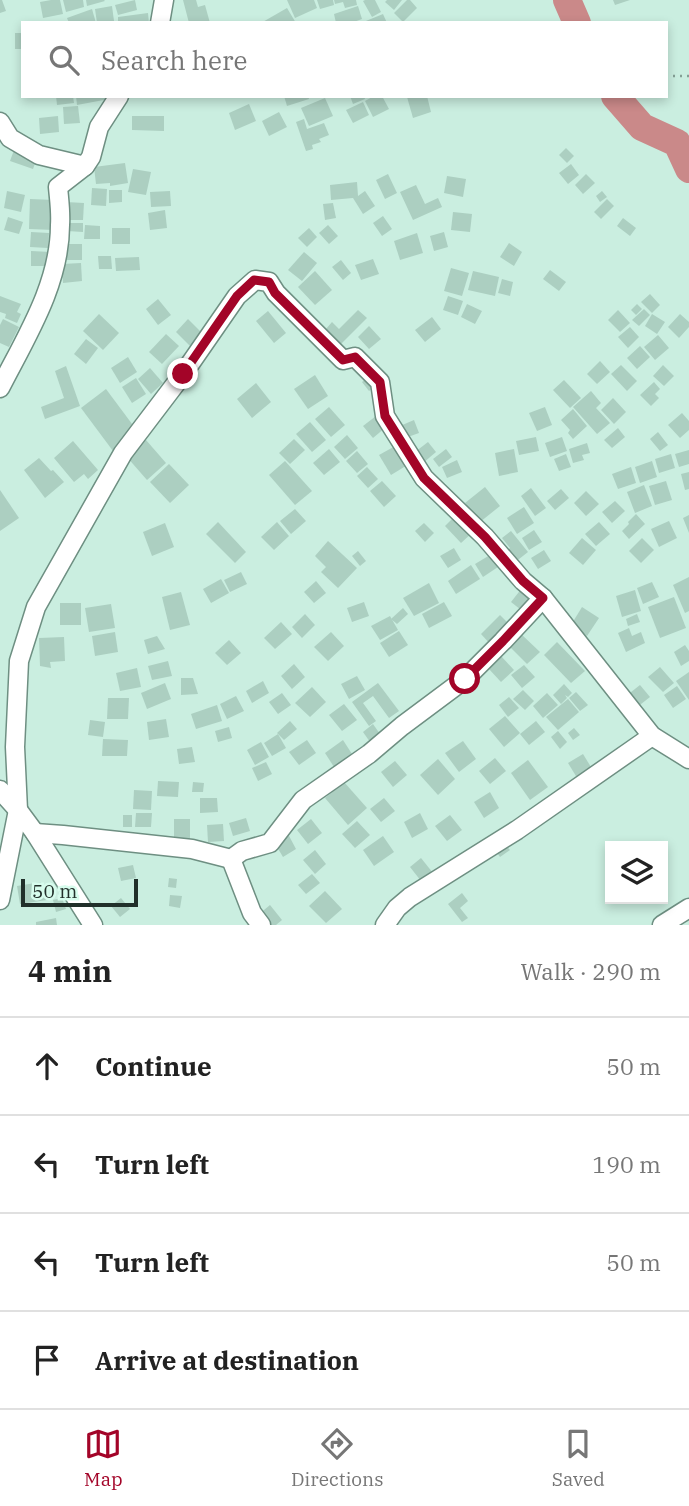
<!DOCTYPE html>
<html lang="en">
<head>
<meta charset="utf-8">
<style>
	:root { --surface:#fff; --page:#f6f6f6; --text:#222; --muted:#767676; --line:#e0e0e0; --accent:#a30428 }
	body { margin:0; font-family:"IBM Plex Serif",serif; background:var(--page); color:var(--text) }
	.controls { position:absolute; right:21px; bottom:21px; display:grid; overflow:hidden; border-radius:0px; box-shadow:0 4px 10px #0003 }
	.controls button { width:63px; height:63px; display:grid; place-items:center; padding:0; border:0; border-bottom:2px solid var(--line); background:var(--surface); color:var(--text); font:35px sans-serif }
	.scale { position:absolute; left:21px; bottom:18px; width:117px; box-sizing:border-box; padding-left:7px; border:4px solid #212f2a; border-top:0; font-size:19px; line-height:24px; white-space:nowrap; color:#212f2a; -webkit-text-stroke:5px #d7fced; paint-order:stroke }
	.stop { position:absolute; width:21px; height:21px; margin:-16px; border:5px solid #a30428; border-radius:50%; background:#fff }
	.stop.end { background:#a30428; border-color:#fff; box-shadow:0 2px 7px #0008 }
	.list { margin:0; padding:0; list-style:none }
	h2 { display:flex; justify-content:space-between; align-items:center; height:91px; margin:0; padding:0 28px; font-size:30px }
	h2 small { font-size:23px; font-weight:400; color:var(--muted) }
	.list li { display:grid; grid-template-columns:46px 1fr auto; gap:21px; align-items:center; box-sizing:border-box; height:98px; padding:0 28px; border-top:2px solid var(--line) }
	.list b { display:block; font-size:26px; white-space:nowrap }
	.list em { font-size:23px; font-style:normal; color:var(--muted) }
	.icon { flex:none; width:38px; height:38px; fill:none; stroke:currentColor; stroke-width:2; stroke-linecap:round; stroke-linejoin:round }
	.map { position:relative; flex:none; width:689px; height:925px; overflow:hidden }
	.search { position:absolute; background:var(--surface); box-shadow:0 4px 10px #0003; left:21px; right:21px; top:21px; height:77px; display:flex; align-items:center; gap:18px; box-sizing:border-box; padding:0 24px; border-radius:0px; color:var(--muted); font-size:26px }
	.sheet { height:483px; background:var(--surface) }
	nav { display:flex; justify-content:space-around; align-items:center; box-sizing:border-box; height:98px; border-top:2px solid var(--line); background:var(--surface); font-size:19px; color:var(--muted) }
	nav a { display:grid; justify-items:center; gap:4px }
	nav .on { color:var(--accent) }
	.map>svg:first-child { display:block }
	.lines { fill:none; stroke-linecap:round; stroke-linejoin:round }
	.river { stroke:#ca8989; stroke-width:28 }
	.building { fill:#accfc1 }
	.street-casing { stroke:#6e8f82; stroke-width:21 }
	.path { stroke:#849f95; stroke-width:2.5; stroke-dasharray:2 5; stroke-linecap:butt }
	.street { stroke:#fff; stroke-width:18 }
	.route { stroke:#a30428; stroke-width:9 }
</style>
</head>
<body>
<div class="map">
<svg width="689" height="925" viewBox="0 0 689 925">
	<rect width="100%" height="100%" fill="#caeee0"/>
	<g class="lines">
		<!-- river -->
		<g class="river">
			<path d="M567 0 577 23"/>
			<path d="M615 96 642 127 677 143 689 169"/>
		</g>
	</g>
	<!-- building -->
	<g class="building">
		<path d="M0 0H2L6 11 0 13Z"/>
		<path d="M51 0H60L63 14 43 18 40 2Z"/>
		<path d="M63 0H83L84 7 66 12Z"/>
		<path d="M86 0H104L105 1 87 6Z"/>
		<path d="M135 0 137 10 118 15 115 5Z"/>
		<path d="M183 0H196L198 7 205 5 210 23H189Z"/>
		<path d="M287 0H314L317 8 295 18Z"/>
		<path d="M317 0H333L334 5 320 9Z"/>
		<path d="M334 0H356L357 5 345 8 343 2 335 4Z"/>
		<path d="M365 0H375L381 12 372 17 363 1Z"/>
		<path d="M387 0H402L394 10 385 2Z"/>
		<path d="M407 0H410L417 8 403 22 394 13Z"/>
		<path d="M613 0H630L615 5Z"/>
		<path d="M112 6 114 21 97 23 95 9Z"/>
		<path d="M358 6 362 19 351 23H336L334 14Z"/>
		<path d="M287 8 296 23H261Z"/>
		<path d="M92 9 96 23H69L67 18Z"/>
		<path d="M148 13 149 23H118V17Z"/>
		<path d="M383 14 387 23H361Z"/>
		<rect x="15" y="33" width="8" height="16"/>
		<path d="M56 96H73L74 103 57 105Z"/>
		<path d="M76 96H109V99L77 105Z"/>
		<path d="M284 96H308L309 99 287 106Z"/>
		<path d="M350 96H364L365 99 353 104Z"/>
		<path d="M374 96H382L389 109 373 117 365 101Z"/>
		<path d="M412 96H427L431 112 413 118 407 97Z"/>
		<path d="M325 98 333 116 309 126 301 108Z"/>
		<path d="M363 102 369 115 353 123 346 110Z"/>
		<path d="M249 104 256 121 235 130 229 113Z"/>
		<path d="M78 106 80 123 64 124 63 107Z"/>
		<path d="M279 112 287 127 269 136 262 121Z"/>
		<path d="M58 116 59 132 40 134 39 118Z"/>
		<path d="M132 116H164V131L132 130Z"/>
		<path d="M304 119 307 129 324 123 329 135 319 139 321 142 312 145 313 149 306 151 296 122Z"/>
		<path d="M566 148 574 156 567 163 559 155Z"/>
		<path d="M14 150 37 158 33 169 10 161Z"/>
		<path d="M125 163 128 183 110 186V183L96 184 94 167Z"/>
		<path d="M571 164 579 175 568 184 559 173Z"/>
		<path d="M133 169 151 172 146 195 128 192Z"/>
		<path d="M388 174 397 193 385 199 376 180Z"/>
		<path d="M586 174 595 183 583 194 575 185Z"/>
		<path d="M447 176 466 179 463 197 444 193Z"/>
		<path d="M357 182 358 196 365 191 375 206 363 214 353 198 331 200 330 185Z"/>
		<path d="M416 185 425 204 438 198 442 207 413 220 400 192Z"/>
		<path d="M92 188 107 189 106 206 91 205Z"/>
		<path d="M109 190H122V202L109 203Z"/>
		<path d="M7 191 25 195 21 212 4 208Z"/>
		<path d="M170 191 171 206 151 207 150 192Z"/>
		<path d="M602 191 607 197 600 202 596 196Z"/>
		<path d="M30 199 54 200V230L29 229Z"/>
		<path d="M607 199 614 206 601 219 594 212Z"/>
		<path d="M66 202 84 203 83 220H65Z"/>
		<path d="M333 203 336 218 325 220 323 204Z"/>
		<path d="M165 210 167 228 150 230 148 213Z"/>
		<path d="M453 212 472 214 470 232 451 230Z"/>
		<path d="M383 216 392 229 382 236 373 223Z"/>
		<path d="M8 217 23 222 19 234 4 230Z"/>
		<path d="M623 218 636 228 630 236 617 226Z"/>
		<path d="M67 223H83V232L67 231Z"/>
		<path d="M85 225 100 226V239H84Z"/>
		<path d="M328 225 338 236 329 244 319 233Z"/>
		<rect x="112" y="228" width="18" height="16"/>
		<path d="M309 228 317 237 307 247 298 238Z"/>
		<path d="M31 232 49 233 48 248 30 247Z"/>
		<path d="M444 232 448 247 434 251 430 236Z"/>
		<path d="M417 233 423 253 400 260 394 241Z"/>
		<path d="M509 243 522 252 514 266 500 257Z"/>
		<rect x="62" y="244" width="20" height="16"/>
		<path d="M31 251 51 252 50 266H31Z"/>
		<path d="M304 252 317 263 302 281 288 270Z"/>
		<path d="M98 256H111L112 269H99Z"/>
		<path d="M139 257 140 270 116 271 115 258Z"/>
		<path d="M373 259 379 274 361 280 355 265Z"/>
		<path d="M341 260 351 273 343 280 332 267Z"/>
		<path d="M81 263 82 281 63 283 62 264Z"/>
		<path d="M451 268 469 273 462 296 444 291Z"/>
		<path d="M550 270 566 282 559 291 543 279Z"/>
		<path d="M315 271 332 290 315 305 298 287Z"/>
		<path d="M473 271 499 277 495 296 468 290Z"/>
		<path d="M502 279 513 282 510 296 498 293Z"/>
		<path d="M650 294 660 305 652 313 641 302Z"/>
		<path d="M0 296 21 304 17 312 21 314 17 323 5 318 6 314 0 312Z"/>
		<path d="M448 296 463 301 458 315 443 310Z"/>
		<path d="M158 299 171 315 158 325 146 309Z"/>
		<path d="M467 304 482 311 475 324 461 317Z"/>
		<path d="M637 304 642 309 636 315 631 310Z"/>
		<path d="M644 309 650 315 639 326 632 320Z"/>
		<path d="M358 310 367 318 341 344 326 329 332 322 339 329Z"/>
		<path d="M618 310 630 323 620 332 608 320Z"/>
		<path d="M268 311 286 333 274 343 256 321Z"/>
		<path d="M99 314 119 333 103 350 83 331Z"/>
		<path d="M652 314 665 322 657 334 645 326Z"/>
		<path d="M680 314 689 322V327L679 338 668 327Z"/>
		<path d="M432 317 441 329 425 342 415 330Z"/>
		<path d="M3 319 19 327 9 347 0 343V325Z"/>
		<path d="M188 319 205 336 193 349 176 332Z"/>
		<path d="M369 326 381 339 369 349 358 337Z"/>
		<path d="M630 327 639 337 628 348 618 337Z"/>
		<path d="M166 334 179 346 162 364 149 352Z"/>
		<path d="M658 335 669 348 655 360 644 347Z"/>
		<path d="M86 339 98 348 86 364 74 354Z"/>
		<path d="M640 346 650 357 637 369 627 358Z"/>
		<path d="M128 357 137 372 120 383 111 368Z"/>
		<path d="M600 361 610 372 597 384 587 374Z"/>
		<path d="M621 365 637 381 627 391 611 374Z"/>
		<path d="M663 365 674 376 664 386 653 376Z"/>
		<path d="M66 366 80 406 45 419 41 407 64 398 55 371Z"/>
		<path d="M150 368 163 383 151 394 138 379Z"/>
		<path d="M315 375 328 396 308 409 294 389Z"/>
		<path d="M370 376 377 385 369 391 362 382Z"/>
		<path d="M136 378 146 394 132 403 122 387Z"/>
		<path d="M564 380 581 398 570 408 553 390Z"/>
		<path d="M654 382 660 389 655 394 659 398 651 406 640 395Z"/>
		<path d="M256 383 271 402 252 418 237 399Z"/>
		<path d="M106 389 138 432 113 451 81 408Z"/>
		<path d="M591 391 601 403 596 408 610 423 597 434 573 407Z"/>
		<path d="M613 398 626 412 614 424 601 410Z"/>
		<path d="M329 407 345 425 331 437 315 419Z"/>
		<path d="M545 407 552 425 537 431 529 413Z"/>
		<path d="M573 409 587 426 573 439 568 433 570 430 561 420Z"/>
		<path d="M682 413 689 421V430L680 438 668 425Z"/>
		<path d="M376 416 386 427 373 438 363 426Z"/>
		<path d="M414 420 419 433 405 438 400 426Z"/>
		<path d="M310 422 326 440 312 452 296 434Z"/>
		<path d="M618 428 625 437 612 448 604 440Z"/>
		<path d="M658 432 668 445 660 451 650 439Z"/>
		<path d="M347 435 358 448 345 459 334 447Z"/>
		<path d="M536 437 539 451 519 455 516 441Z"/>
		<path d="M562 437 567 451 550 457 545 443Z"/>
		<path d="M294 439 305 450 290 464 279 453Z"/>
		<path d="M146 440 166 463 147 480 126 456Z"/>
		<path d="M73 441 98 470 88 479 84 474 74 482 54 458Z"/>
		<path d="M428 442 436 452 423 463 415 452Z"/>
		<path d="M587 443 590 453 582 455 584 460 573 463 569 449Z"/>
		<path d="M397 445 409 464 391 475 379 455Z"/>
		<path d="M329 449 340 462 324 475 313 463Z"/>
		<path d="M446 449 452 457 439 467 433 459Z"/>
		<path d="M514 449 518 472 499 476 495 453Z"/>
		<path d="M689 450V464L679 467 675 454Z"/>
		<path d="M357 451 368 464 357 473 346 461Z"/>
		<path d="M566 454 571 467 559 471 554 459Z"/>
		<path d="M671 454 675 468 659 473 655 459Z"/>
		<path d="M39 458 51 471 53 470 64 482 45 498 24 470Z"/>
		<path d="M457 460 462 472 447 478 442 467Z"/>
		<path d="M285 461 312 491 295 505 269 475Z"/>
		<path d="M652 461 657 477 640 483 635 467Z"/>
		<path d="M169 464 189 485 170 503 150 482Z"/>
		<path d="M367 467 378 479 368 488 357 476Z"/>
		<path d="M631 467 636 483 618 489 612 474Z"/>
		<path d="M689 472V489L685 490 681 474Z"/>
		<path d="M382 481 396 496 384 507 370 491Z"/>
		<path d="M666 481 672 500 655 505 649 486Z"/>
		<path d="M644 485 652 506 635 513 627 492Z"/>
		<path d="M485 487 500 506 480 522 465 503Z"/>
		<path d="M531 488 546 508 535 516 521 496Z"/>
		<path d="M561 489 569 498 555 510 547 501Z"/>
		<path d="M0 490 19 518 0 531Z"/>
		<path d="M586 491 599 504 586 516 574 503Z"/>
		<path d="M615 501 625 511 612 523 602 512Z"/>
		<path d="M524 507 534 523 517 534 507 518Z"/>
		<path d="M295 509 306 521 291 534 280 521Z"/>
		<path d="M636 514 645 524 629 539 622 531 629 524 628 522Z"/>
		<path d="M456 515 472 533 461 543 445 526Z"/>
		<path d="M689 515V533L683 518Z"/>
		<path d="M669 521 677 538 659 547 651 529Z"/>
		<path d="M218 522 246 552 235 563 206 534Z"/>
		<path d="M277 522 289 536 274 550 261 537Z"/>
		<path d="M599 522 610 534 596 546 585 534Z"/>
		<path d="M165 523 174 547 152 556 143 532Z"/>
		<path d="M424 523 434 533 425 542 415 531Z"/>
		<path d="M534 530 542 542 529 550 522 538Z"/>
		<path d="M511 531 528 552 514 563 505 553 510 548 502 538Z"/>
		<path d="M582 538 596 550 583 565 569 553Z"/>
		<path d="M642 538 654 550 641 563 629 551Z"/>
		<path d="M328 541 357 568 338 588 321 572 326 567 315 556Z"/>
		<path d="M454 548 461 560 448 568 440 556Z"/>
		<path d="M544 550 551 561 538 569 531 558Z"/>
		<path d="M358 551 366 561 360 566 352 556Z"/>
		<path d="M490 555 498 567 483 577 475 564Z"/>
		<path d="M471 565 480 579 456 594 448 581Z"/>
		<path d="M241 572 247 584 230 592 224 580Z"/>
		<path d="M689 577V611L685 613 673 585Z"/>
		<path d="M221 579 229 593 211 603 203 589Z"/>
		<path d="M316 581 326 593 314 603 304 592Z"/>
		<path d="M652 582 659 597 643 604 637 588Z"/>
		<path d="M429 583 439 603 414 616 403 598Z"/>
		<path d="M522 588 536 599 525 613 511 602Z"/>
		<path d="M635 590 641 611 622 617 616 596Z"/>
		<path d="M181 592 190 625 170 630 162 597Z"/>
		<path d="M674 597 686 628 660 638 648 607Z"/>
		<path d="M364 602 369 616 352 622 347 608Z"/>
		<path d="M444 602 452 616 429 628 422 614Z"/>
		<rect x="60" y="603" width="21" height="22"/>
		<path d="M111 604 115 628 89 632 85 608Z"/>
		<path d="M582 607 599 618 587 636 571 625Z"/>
		<path d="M403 608 408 614 397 624 391 619Z"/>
		<path d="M305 614 315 625 302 638 292 627Z"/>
		<path d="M637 614 640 622 628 626 626 619Z"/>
		<path d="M500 615 512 627 492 646 481 634Z"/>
		<path d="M390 616 398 630 380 640 371 626Z"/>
		<path d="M281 622 292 634 275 649 264 638Z"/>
		<path d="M629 628 632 636 641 632 645 643 626 652 618 633Z"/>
		<path d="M399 631 408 645 389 657 380 643Z"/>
		<path d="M115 632 118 652 95 656 92 636Z"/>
		<path d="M331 632 344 646 328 661 314 647Z"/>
		<path d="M520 633 540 652 527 664 508 645Z"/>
		<path d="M157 636 165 649 148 654 144 640Z"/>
		<path d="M64 637 65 661 50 662 51 668 40 666 39 638Z"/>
		<path d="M229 640 241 653 227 665 215 653Z"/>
		<path d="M557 642 585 671 571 683 544 655Z"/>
		<path d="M685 645 689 651V661L681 666 674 652Z"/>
		<path d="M501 656 514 670 501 682 488 668Z"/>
		<path d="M168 661 172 676 152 680 148 666Z"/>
		<path d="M294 664 305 677 292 689 281 676Z"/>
		<path d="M524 665 535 677 522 688 511 675Z"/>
		<path d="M660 667 674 683 663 692 648 677Z"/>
		<path d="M137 668 141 687 120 691 116 673Z"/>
		<path d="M689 672V700L676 681Z"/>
		<path d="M357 676 365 690 349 699 341 684Z"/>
		<path d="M181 678H193L198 694 181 695Z"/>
		<path d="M263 681 269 693 252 703 246 691Z"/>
		<path d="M165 683 171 699 147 709 141 693Z"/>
		<path d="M378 683 399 711 389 718 373 696 363 703 376 721 369 726 352 702Z"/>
		<path d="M564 684 572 693 568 697 565 695 567 698 561 704 553 695Z"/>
		<path d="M640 685 650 697 636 708 626 696Z"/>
		<path d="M677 686 686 699 673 708 664 695Z"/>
		<path d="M312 687 326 702 310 717 295 703Z"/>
		<path d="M523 690 534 701 525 710 513 699Z"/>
		<path d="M576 692 588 705 580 711 569 698Z"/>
		<path d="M282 693 291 705 278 714 269 702Z"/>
		<path d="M547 693 558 705 543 718 533 706Z"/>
		<path d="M236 696 244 711 227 719 220 704Z"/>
		<path d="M509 697 519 708 508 717 499 705Z"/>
		<path d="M108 698H129L128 719H107Z"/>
		<path d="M568 699 579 712 558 730 546 717Z"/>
		<path d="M344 704 357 720 342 731 329 715Z"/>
		<path d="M217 705 222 721 196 729 191 714Z"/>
		<path d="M505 716 520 733 504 747 489 729Z"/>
		<path d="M166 719 169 737 149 740 147 722Z"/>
		<path d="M90 720 105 722 103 737 88 735Z"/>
		<path d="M290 721 297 729 284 740 277 733Z"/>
		<path d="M536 721 545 732 529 745 520 734Z"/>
		<path d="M373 724 380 734 370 742 363 732Z"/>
		<path d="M229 727 232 738 218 742 215 731Z"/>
		<path d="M574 728 580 735 573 740 568 733Z"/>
		<path d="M558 731 567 742 560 749 551 737Z"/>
		<path d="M278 734 286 748 272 756 264 743Z"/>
		<path d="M103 739 128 740 127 756H102Z"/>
		<path d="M307 740 316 753 299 765 289 752Z"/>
		<path d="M343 740 352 754 334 767 325 753Z"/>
		<path d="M463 741 476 759 459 772 445 753Z"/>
		<path d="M261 742 269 757 255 765 247 750Z"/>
		<path d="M192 747 195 762 179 764 177 749Z"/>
		<path d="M583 754 594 772 579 781 568 763Z"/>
		<path d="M495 758 506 771 490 784 479 771Z"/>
		<path d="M438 759 455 779 438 795 420 775Z"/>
		<path d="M528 760 548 787 530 800 511 773Z"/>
		<path d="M395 761 407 775 393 787 381 772Z"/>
		<path d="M266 762 272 774 258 781 252 768Z"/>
		<path d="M158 781 179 782 178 797 157 796Z"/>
		<path d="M193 782 204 783 203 792H192Z"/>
		<path d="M344 782 367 808 348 825 325 798Z"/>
		<path d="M134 790 152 791 151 810 133 809Z"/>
		<path d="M490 792 499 808 484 818 474 802Z"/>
		<path d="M200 798H217L218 812 200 813Z"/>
		<path d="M384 798 395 811 381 822 370 809Z"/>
		<path d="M136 813H152L151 827H135Z"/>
		<path d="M420 813 428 829 412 838 404 822Z"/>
		<rect x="123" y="815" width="9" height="12"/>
		<path d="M450 815 462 830 447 841 435 826Z"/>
		<path d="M246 818 250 831 233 836 229 823Z"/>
		<rect x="174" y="819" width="16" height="22"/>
		<path d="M311 819 322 833 308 844 297 830Z"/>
		<path d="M357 821 370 835 355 848 342 834Z"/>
		<path d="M223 824 224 841 208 842 207 825Z"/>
		<path d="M288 834 296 849 283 857 274 842Z"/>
		<path d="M383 836 394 852 374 866 363 850Z"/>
		<path d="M504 843 510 850 500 857 495 850Z"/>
		<path d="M315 850 326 864 315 874 303 860Z"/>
		<path d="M421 858 433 873 421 881 410 867Z"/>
		<path d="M133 865 136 878 121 881 118 868Z"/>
		<path d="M312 874 320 883 306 894 298 885Z"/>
		<path d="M169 878 177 879 176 888 168 887Z"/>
		<path d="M41 882 43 892 45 891 47 900 20 904 17 886Z"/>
		<path d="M325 891 342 909 326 923 309 906Z"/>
		<path d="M462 893 468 901 460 908 468 918 462 922 448 904Z"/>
		<path d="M170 895 182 896 180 908 169 906Z"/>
		<path d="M62 898 66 909 56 912 53 900Z"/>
		<path d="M121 898 130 909 120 917 111 906Z"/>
		<path d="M270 905 282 920 276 925H266L258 915Z"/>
		<path d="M56 918 57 925H36V922Z"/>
	</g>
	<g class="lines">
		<!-- street casing -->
		<g class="street-casing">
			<g id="street">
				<path d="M160 23 164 0"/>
				<path d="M0 122 10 138 39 155 85 166"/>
				<path d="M0 388C26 337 60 284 60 225 61 212 59 199 58 187L85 166 91 157 99 127 119 96"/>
				<path d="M0 790 18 810 35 833 93 925"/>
				<path d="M35 833 63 835 192 849 231 859 242 851 270 843 303 800 369 754 402 726 465 679 503 641 543 598"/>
				<path d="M231 859 252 913 261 925"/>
				<path d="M0 900 18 810 15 747 19 661 36 607 123 453 183 374 237 296 255 280 269 282 276 293 343 360 355 357 380 382 385 416 424 478 485 537 523 581 543 598 652 736 689 759"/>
				<path d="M385 925 397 908 410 897 517 830 652 736"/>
				<path d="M662 925 689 908"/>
			</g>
		</g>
		<!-- path -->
		<path class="path" d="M666 76H689"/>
		<!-- street -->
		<use href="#street" class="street"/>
	</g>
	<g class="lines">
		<!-- route -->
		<path class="route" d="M183 374 237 296 254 280 269 282 275 293 343 360 355 357 380 382 385 416 424 478 485 537 523 581 543 598 503 641 465 679"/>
	</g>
</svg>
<div class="controls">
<button><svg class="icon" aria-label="layers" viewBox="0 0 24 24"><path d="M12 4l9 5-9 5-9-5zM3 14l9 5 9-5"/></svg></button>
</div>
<div class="scale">50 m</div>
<div class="stop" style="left:465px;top:679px"></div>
<div class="stop end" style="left:183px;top:374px"></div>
<div class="search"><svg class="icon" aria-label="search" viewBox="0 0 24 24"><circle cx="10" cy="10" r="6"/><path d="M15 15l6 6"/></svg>Search here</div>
</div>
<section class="sheet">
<h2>4 min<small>Walk · 290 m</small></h2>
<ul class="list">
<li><svg class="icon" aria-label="ahead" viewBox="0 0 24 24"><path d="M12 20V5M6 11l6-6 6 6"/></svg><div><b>Continue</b></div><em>50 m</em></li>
<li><svg class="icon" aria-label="left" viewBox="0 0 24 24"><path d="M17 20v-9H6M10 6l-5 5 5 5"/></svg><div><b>Turn left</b></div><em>190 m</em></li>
<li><svg class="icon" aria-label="left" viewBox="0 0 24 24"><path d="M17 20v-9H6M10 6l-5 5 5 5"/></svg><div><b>Turn left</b></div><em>50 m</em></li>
<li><svg class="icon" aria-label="arrive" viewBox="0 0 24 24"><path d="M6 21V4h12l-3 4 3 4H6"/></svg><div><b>Arrive at destination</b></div></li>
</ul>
</section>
<nav>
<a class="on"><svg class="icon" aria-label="map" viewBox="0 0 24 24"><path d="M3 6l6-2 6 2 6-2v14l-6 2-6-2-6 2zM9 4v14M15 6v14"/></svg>Map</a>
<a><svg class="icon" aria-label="directions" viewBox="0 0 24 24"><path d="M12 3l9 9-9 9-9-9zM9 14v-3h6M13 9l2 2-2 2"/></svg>Directions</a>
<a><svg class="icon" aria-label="saved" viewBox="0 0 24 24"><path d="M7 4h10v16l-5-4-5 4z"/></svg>Saved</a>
</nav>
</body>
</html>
